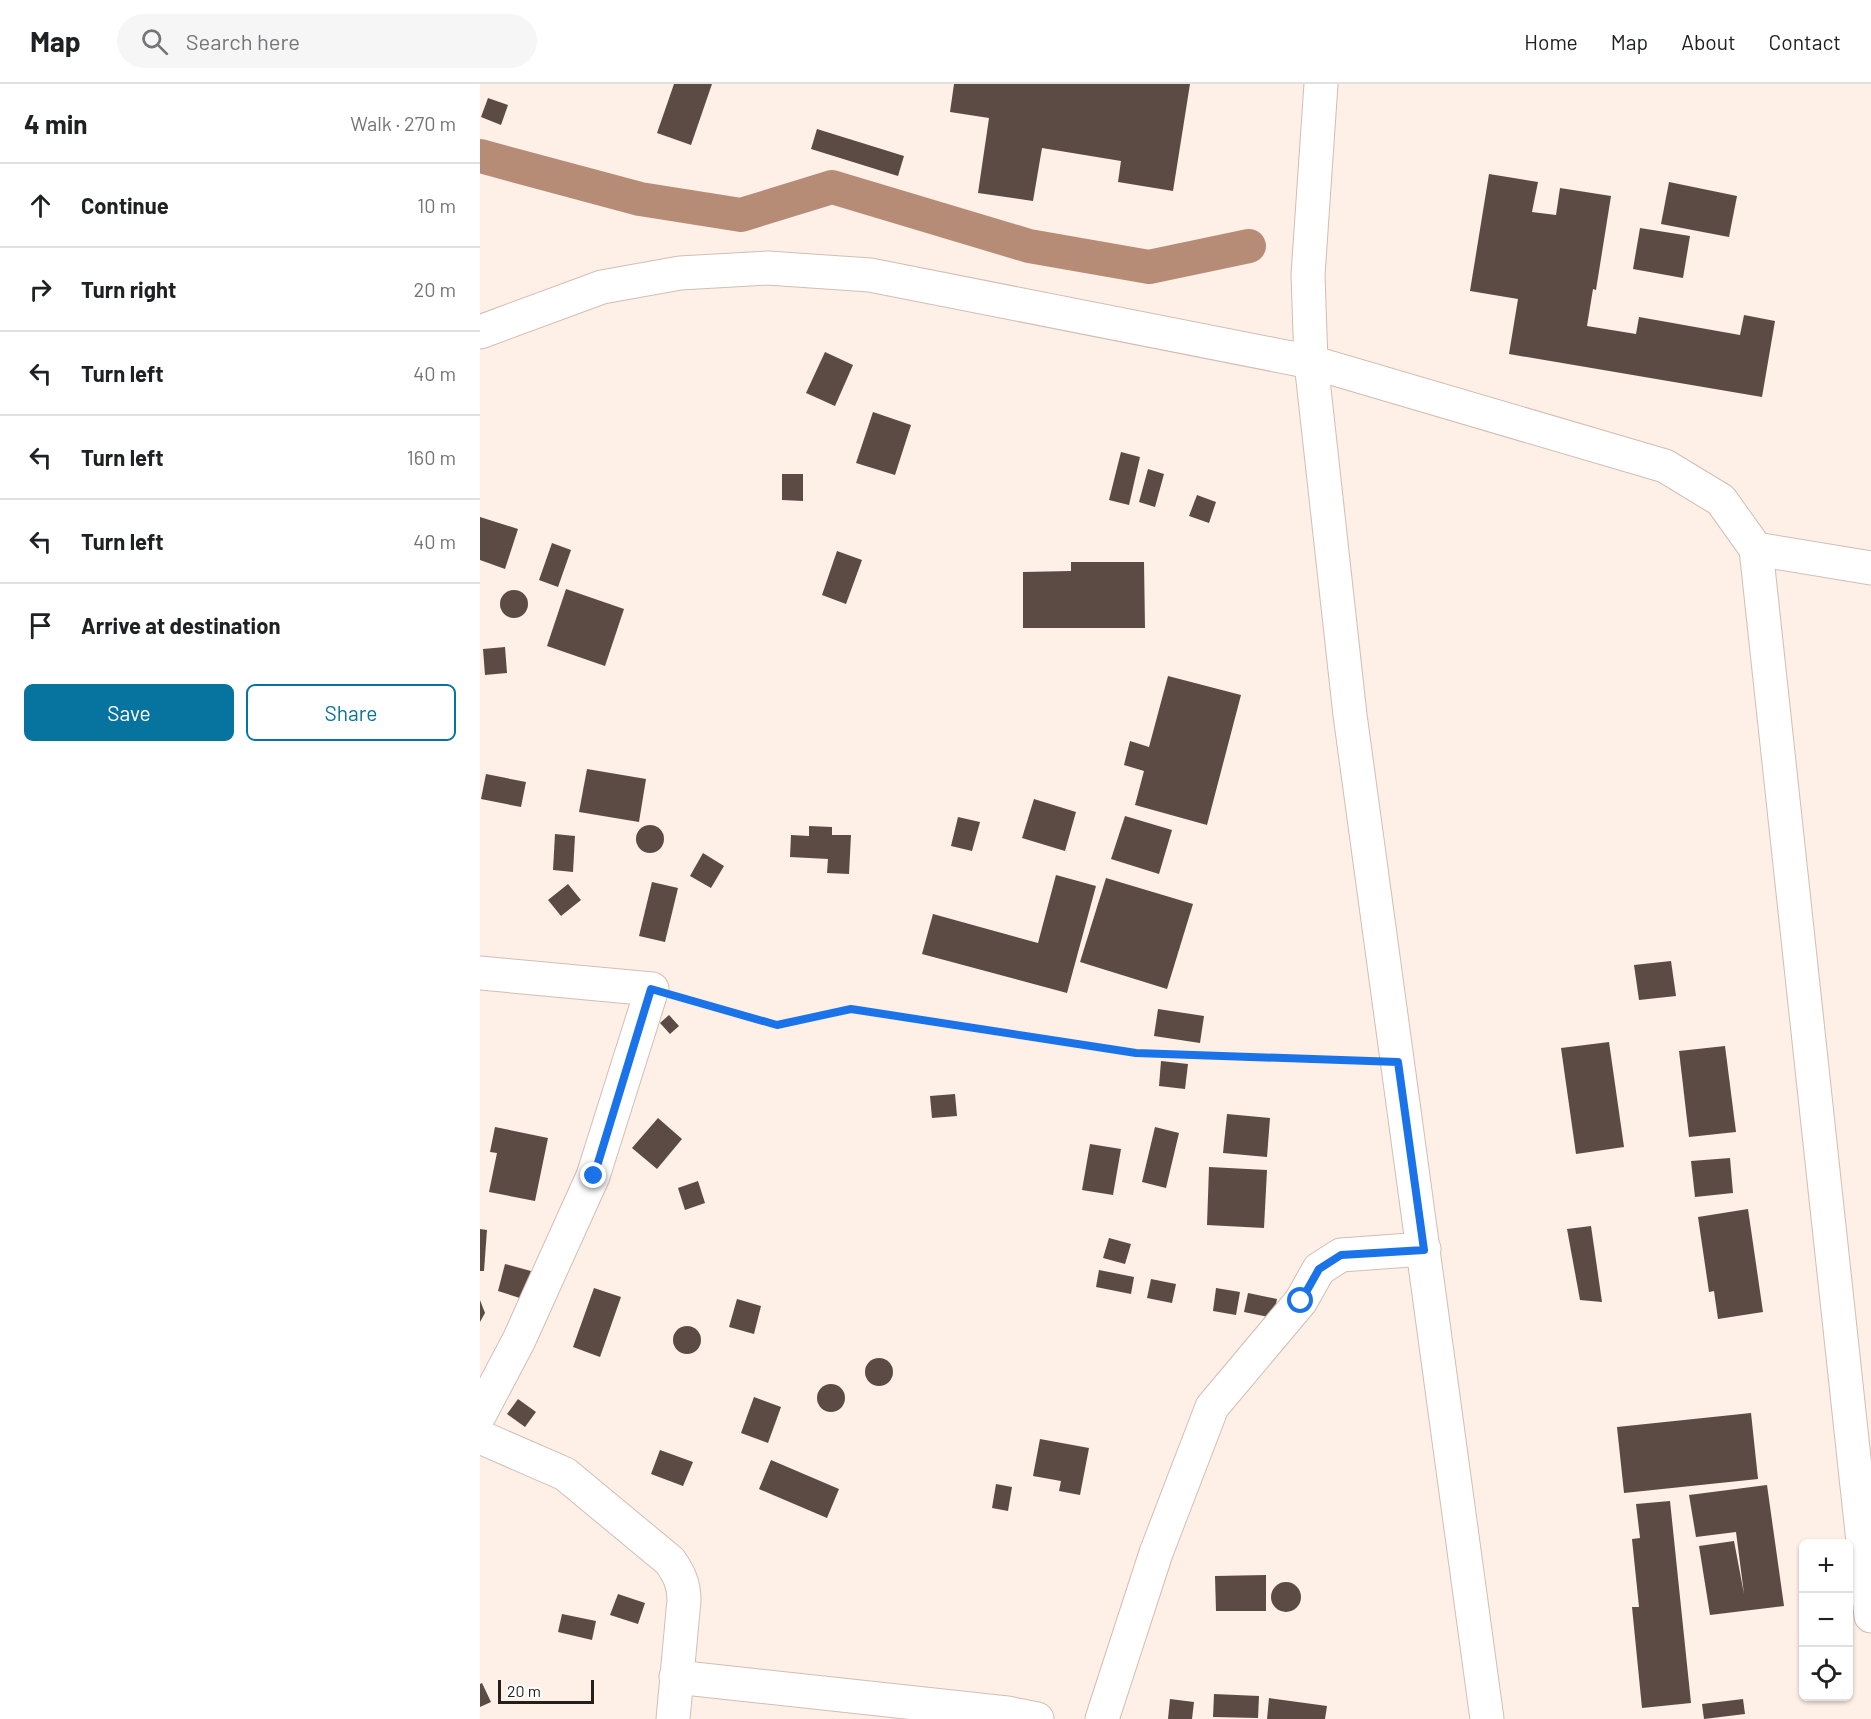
<!DOCTYPE html>
<html lang="en">
<head>
<meta charset="utf-8">
<style>
	:root { --surface:#fff; --page:#f6f6f6; --text:#202124; --muted:#757577; --line:#e0e0e0; --accent:#07739f }
	body { margin:0; font-family:Barlow,sans-serif; background:var(--page); color:var(--text) }
	.controls { position:absolute; right:18px; bottom:18px; display:grid; overflow:hidden; border-radius:9px; box-shadow:0 2px 4px #0004 }
	.controls button { width:54px; height:54px; display:grid; place-items:center; padding:0; border:0; border-bottom:2px solid var(--line); background:var(--surface); color:var(--text); font:30px sans-serif }
	.scale { position:absolute; left:18px; bottom:15px; width:96px; box-sizing:border-box; padding-left:6px; border:3px solid #251f1b; border-top:0; font-size:16px; line-height:21px; white-space:nowrap; color:#251f1b; -webkit-text-stroke:4px #fff; paint-order:stroke }
	.stop { position:absolute; width:18px; height:18px; margin:-14px; border:4px solid #1a73e8; border-radius:50%; background:#fff }
	.stop.end { background:#1a73e8; border-color:#fff; box-shadow:0 2px 6px #0008 }
	.list { margin:0; padding:0; list-style:none }
	h2 { display:flex; justify-content:space-between; align-items:center; height:78px; margin:0; padding:0 24px; font-size:26px }
	h2 small { font-size:20px; font-weight:400; color:var(--muted) }
	.list li { display:grid; grid-template-columns:39px 1fr auto; gap:18px; align-items:center; box-sizing:border-box; height:84px; padding:0 24px; border-top:2px solid var(--line) }
	.list b { display:block; font-size:22px; white-space:nowrap }
	.list em { font-size:20px; font-style:normal; color:var(--muted) }
	.actions { display:flex; gap:12px; padding:18px 24px }
	.actions a { flex:1; padding:14px 0; border:2px solid var(--accent); border-radius:9px; text-align:center; font-size:21px; color:var(--accent) }
	.actions .main { background:var(--accent); color:#fff }
	.icon { flex:none; width:33px; height:33px; fill:none; stroke:currentColor; stroke-width:2; stroke-linecap:round; stroke-linejoin:round }
	.map { position:relative; flex:none; width:1391px; height:1635px; overflow:hidden }
	header { display:flex; align-items:center; gap:36px; box-sizing:border-box; height:84px; padding:0 30px; background:var(--surface); border-bottom:2px solid var(--line) }
	header strong { font-size:28px }
	nav { display:flex; gap:33px; margin-inline-start:auto; font-size:21px }
	.search { width:420px; height:54px; background:var(--page); display:flex; align-items:center; gap:15px; box-sizing:border-box; padding:0 21px; border-radius:33px; color:var(--muted); font-size:22px }
	main { display:flex }
	aside { flex:1; background:var(--surface) }
	.map>svg:first-child { display:block }
	.lines { fill:none; stroke-linecap:round; stroke-linejoin:round }
	.canal { stroke:#b78c76; stroke-width:34 }
	.building { fill:#5b4b44 }
	.minor-casing { stroke:#d1beb5; stroke-width:35 }
	.major-casing { stroke:#d1beb5; stroke-width:35 }
	.path { stroke:#aca09a; stroke-width:4; stroke-dasharray:3 3; stroke-linecap:butt }
	.minor { stroke:#fff; stroke-width:33 }
	.major { stroke:#fff; stroke-width:33 }
	.route { stroke:#1a73e8; stroke-width:8 }
</style>
</head>
<body>
<header>
<strong>Map</strong>
<div class="search"><svg class="icon" aria-label="search" viewBox="0 0 24 24"><circle cx="10" cy="10" r="6"/><path d="M15 15l6 6"/></svg>Search here</div>
<nav><a>Home</a><a>Map</a><a>About</a><a>Contact</a></nav>
</header>
<main>
<aside>
<h2>4 min<small>Walk · 270 m</small></h2>
<ul class="list">
<li><svg class="icon" aria-label="ahead" viewBox="0 0 24 24"><path d="M12 20V5M6 11l6-6 6 6"/></svg><div><b>Continue</b></div><em>10 m</em></li>
<li><svg class="icon" aria-label="right" viewBox="0 0 24 24"><path d="M7 20v-9h11M14 6l5 5-5 5"/></svg><div><b>Turn right</b></div><em>20 m</em></li>
<li><svg class="icon" aria-label="left" viewBox="0 0 24 24"><path d="M17 20v-9H6M10 6l-5 5 5 5"/></svg><div><b>Turn left</b></div><em>40 m</em></li>
<li><svg class="icon" aria-label="left" viewBox="0 0 24 24"><path d="M17 20v-9H6M10 6l-5 5 5 5"/></svg><div><b>Turn left</b></div><em>160 m</em></li>
<li><svg class="icon" aria-label="left" viewBox="0 0 24 24"><path d="M17 20v-9H6M10 6l-5 5 5 5"/></svg><div><b>Turn left</b></div><em>40 m</em></li>
<li><svg class="icon" aria-label="arrive" viewBox="0 0 24 24"><path d="M6 21V4h12l-3 4 3 4H6"/></svg><div><b>Arrive at destination</b></div></li>
</ul>
<div class="actions"><a class="main">Save</a><a>Share</a></div>
</aside>
<div class="map">
<svg width="1391" height="1635" viewBox="0 0 1391 1635">
	<rect width="100%" height="100%" fill="#feefe7"/>
	<g class="lines">
		<!-- canal -->
		<path class="canal" d="M0 72 160 115 261 131 352 103 549 162 669 183 769 162"/>
	</g>
	<!-- building -->
	<g class="building">
		<path d="M194 0H232L211 61 177 49Z"/>
		<path d="M474 0H710L693 107 638 98 641 77 562 64 553 117 498 109 509 34 470 28Z"/>
		<path d="M8 14 28 21 21 41 1 33Z"/>
		<path d="M337 45 424 72 418 92 331 65Z"/>
		<path d="M1009 90 1058 98 1052 128 1076 131 1080 104 1131 112 1116 206 1113 205 1107 242 1156 250 1159 233 1260 251 1264 231 1295 237 1282 313 1029 270 1038 215 990 207Z"/>
		<path d="M1189 98 1257 112 1249 153 1181 140Z"/>
		<path d="M1160 144 1210 152 1203 194 1153 185Z"/>
		<path d="M345 268 373 281 355 322 326 309Z"/>
		<path d="M393 328 431 341 415 391 376 379Z"/>
		<path d="M641 368 660 373 649 421 629 416Z"/>
		<path d="M668 385 684 390 675 423 659 418Z"/>
		<path d="M302 390H323V417L302 416Z"/>
		<path d="M717 411 736 418 729 439 709 432Z"/>
		<path d="M0 433 38 445 25 485 0 476Z"/>
		<path d="M72 459 91 466 78 503 59 496Z"/>
		<path d="M357 467 382 476 366 520 342 511Z"/>
		<path d="M591 478H664L665 544H543V488L591 487Z"/>
		<path d="M86 505 144 525 125 582 67 562Z"/>
		<circle cx="34" cy="520" r="14"/>
		<path d="M25 563 27 589 5 591 3 565Z"/>
		<path d="M688 592 761 611 727 741 655 721 664 687 644 681 650 657 669 663Z"/>
		<path d="M107 685 166 695 159 738 99 728Z"/>
		<path d="M6 690 46 698 41 723 1 715Z"/>
		<path d="M554 715 596 728 585 767 542 754Z"/>
		<path d="M645 732 692 746 679 790 631 775Z"/>
		<path d="M478 733 500 738 492 767 471 762Z"/>
		<circle cx="170" cy="755" r="14"/>
		<path d="M329 742 352 743V751H371L369 790 347 789 348 775 310 773 311 751 329 752Z"/>
		<path d="M75 750 95 752 93 788 73 786Z"/>
		<path d="M223 769 244 782 231 804 210 792Z"/>
		<path d="M576 791 616 802 587 909 442 870 453 830 558 859Z"/>
		<path d="M626 794 713 820 687 905 600 878Z"/>
		<path d="M172 798 198 804 185 858 159 852Z"/>
		<path d="M88 800 101 816 81 832 68 816Z"/>
		<path d="M1191 877 1196 912 1159 916 1154 881Z"/>
		<path d="M678 925 724 932 720 959 674 952Z"/>
		<path d="M189 931 199 942 190 950 180 939Z"/>
		<path d="M1129 958 1144 1063 1096 1070 1081 964Z"/>
		<path d="M1245 962 1256 1048 1209 1053 1199 967Z"/>
		<path d="M681 977 708 980 705 1005 679 1002Z"/>
		<path d="M475 1010 477 1032 452 1034 450 1012Z"/>
		<path d="M747 1030 790 1034 787 1073 743 1069Z"/>
		<path d="M178 1034 202 1055 177 1085 152 1064Z"/>
		<path d="M15 1043 68 1054 55 1117 9 1108 17 1069 10 1068Z"/>
		<path d="M675 1043 699 1049 686 1104 662 1098Z"/>
		<path d="M610 1060 641 1065 633 1111 602 1106Z"/>
		<path d="M1250 1074 1253 1109 1215 1113 1211 1077Z"/>
		<path d="M729 1083 787 1086 784 1144 727 1141Z"/>
		<path d="M218 1097 225 1119 205 1126 198 1104Z"/>
		<path d="M1268 1125 1283 1228 1238 1235 1234 1207 1229 1208 1218 1133Z"/>
		<path d="M1111 1142 1122 1218 1100 1216 1087 1145Z"/>
		<path d="M0 1145 7 1146 4 1187H0Z"/>
		<path d="M629 1154 651 1160 645 1180 623 1174Z"/>
		<path d="M25 1180 51 1187 43 1215 18 1207Z"/>
		<path d="M619 1186 654 1193 651 1210 616 1203Z"/>
		<path d="M671 1195 696 1200 692 1219 667 1214Z"/>
		<path d="M114 1204 141 1213 120 1273 93 1263Z"/>
		<path d="M736 1204 760 1208 756 1231 733 1227Z"/>
		<path d="M768 1209 797 1215 793 1234 764 1228Z"/>
		<path d="M257 1215 281 1222 274 1250 249 1243Z"/>
		<path d="M0 1216 5 1229 0 1238Z"/>
		<circle cx="207" cy="1256" r="14"/>
		<circle cx="399" cy="1288" r="14"/>
		<circle cx="351" cy="1314" r="14"/>
		<path d="M274 1313 301 1323 288 1359 261 1349Z"/>
		<path d="M38 1315 56 1328 45 1343 27 1330Z"/>
		<path d="M1271 1329 1278 1395 1144 1409 1137 1343Z"/>
		<path d="M560 1355 609 1364 600 1411 579 1407 581 1397 553 1392Z"/>
		<path d="M180 1366 213 1378 203 1402 171 1390Z"/>
		<path d="M291 1376 359 1405 347 1434 279 1405Z"/>
		<path d="M516 1400 532 1403 528 1427 512 1424Z"/>
		<path d="M1287 1401 1304 1522 1230 1531 1219 1462 1254 1457 1264 1510 1256 1448 1216 1453 1209 1411Z"/>
		<path d="M1190 1417 1211 1619 1162 1624 1152 1523H1159L1152 1455 1160 1454 1156 1420Z"/>
		<path d="M786 1491V1527H736L735 1492Z"/>
		<circle cx="806" cy="1513" r="15"/>
		<path d="M138 1510 165 1519 158 1540 130 1531Z"/>
		<path d="M82 1530 116 1537 112 1556 78 1548Z"/>
		<path d="M2 1599 11 1618 0 1623V1600Z"/>
		<path d="M734 1610 779 1612 778 1634 733 1633Z"/>
		<path d="M789 1614 847 1622 845 1635H787Z"/>
		<path d="M690 1615 714 1618 712 1635H688Z"/>
		<path d="M1263 1615 1265 1630 1224 1635 1222 1620Z"/>
	</g>
	<g class="lines">
		<!-- minor casing -->
		<g class="minor-casing">
			<g id="minor">
				<path d="M0 248 122 203 200 189 288 184 390 191 831 278 1185 382 1241 416 1276 465 1391 1532"/>
				<path d="M1276 465 1391 484"/>
				<path d="M0 889 172 905 113 1092 39 1256 0 1330"/>
				<path d="M0 1353 85 1390 190 1477C199 1490 204 1500 204 1516L193 1635"/>
				<path d="M196 1593 527 1629 557 1635"/>
				<path d="M622 1635 676 1469 732 1323 821 1217 839 1185 861 1171 944 1165"/>
			</g>
		</g>
		<!-- major casing -->
		<g class="major-casing">
			<path id="major" d="M841 0 828 191 831 278 870 631 1007 1635"/>
		</g>
		<!-- path -->
		<path class="path" d="M202 914 297 941 371 925 656 969 885 977"/>
		<!-- minor -->
		<use href="#minor" class="minor"/>
		<!-- major -->
		<use href="#major" class="major"/>
	</g>
	<g class="lines">
		<!-- route -->
		<path class="route" d="M114 1092 171 905 297 941 371 925 656 969 918 978 944 1166 861 1171 839 1185 821 1217"/>
	</g>
</svg>
<div class="controls">
<button>+</button>
<button>−</button>
<button><svg class="icon" aria-label="locate" viewBox="0 0 24 24"><circle cx="12" cy="12" r="6"/><path d="M12 2v4M12 18v4M2 12h4M18 12h4"/></svg></button>
</div>
<div class="scale">20 m</div>
<div class="stop" style="left:821px;top:1217px"></div>
<div class="stop end" style="left:114px;top:1092px"></div>
</div>
</main>
</body>
</html>
